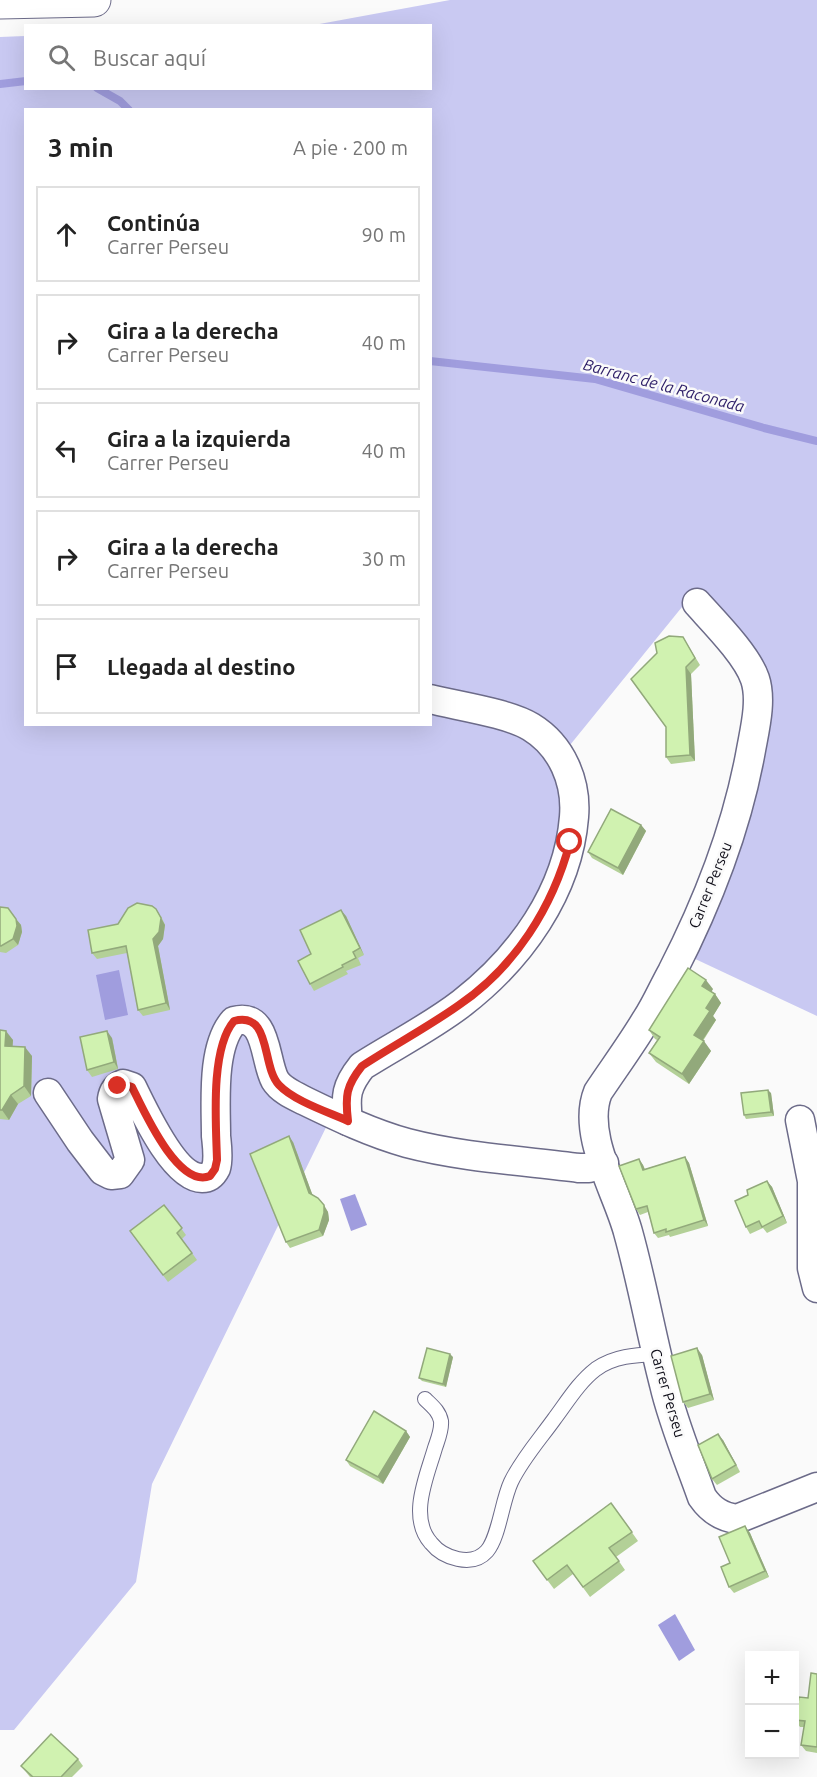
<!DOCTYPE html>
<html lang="es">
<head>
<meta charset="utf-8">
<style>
	:root { --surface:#fff; --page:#f2f2f2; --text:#222; --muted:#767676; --line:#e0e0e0 }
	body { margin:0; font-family:Ubuntu,sans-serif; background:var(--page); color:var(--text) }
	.controls { position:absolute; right:18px; bottom:18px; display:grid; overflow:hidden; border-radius:0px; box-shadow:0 6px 24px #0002 }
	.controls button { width:54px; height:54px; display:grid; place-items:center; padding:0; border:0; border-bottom:2px solid var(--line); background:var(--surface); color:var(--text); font:30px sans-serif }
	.stop { position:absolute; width:18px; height:18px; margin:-14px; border:4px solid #d93025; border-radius:50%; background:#fff }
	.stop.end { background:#d93025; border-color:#fff; box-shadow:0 2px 6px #0008 }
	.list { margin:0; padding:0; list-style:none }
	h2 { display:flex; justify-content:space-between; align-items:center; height:78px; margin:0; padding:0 24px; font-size:26px }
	h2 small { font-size:20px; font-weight:400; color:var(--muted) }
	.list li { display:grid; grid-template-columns:39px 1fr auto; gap:18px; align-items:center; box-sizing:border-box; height:96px; margin:0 12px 12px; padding:0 12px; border:2px solid var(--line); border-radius:0px }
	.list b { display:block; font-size:22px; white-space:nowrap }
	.list p { margin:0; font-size:20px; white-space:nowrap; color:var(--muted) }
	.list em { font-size:20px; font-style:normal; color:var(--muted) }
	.icon { flex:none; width:33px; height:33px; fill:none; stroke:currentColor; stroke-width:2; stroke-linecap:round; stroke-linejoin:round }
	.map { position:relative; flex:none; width:817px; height:1777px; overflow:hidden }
	.search { position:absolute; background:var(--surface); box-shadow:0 6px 24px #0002; left:24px; top:24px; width:408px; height:66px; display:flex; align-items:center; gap:15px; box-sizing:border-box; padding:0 21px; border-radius:0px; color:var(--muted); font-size:22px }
	.panel { position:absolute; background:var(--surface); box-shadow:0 6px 24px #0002; left:24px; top:108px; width:408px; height:618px; border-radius:0px }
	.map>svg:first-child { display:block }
	.green { fill:#c9c9f2; fill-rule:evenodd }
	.water { fill:#a09dde }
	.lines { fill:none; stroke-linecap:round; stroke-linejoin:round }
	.stream { stroke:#a09dde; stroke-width:8 }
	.service-casing { stroke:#6c6b89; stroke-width:16 }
	.minor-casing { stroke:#6c6b89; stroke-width:31 }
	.tertiary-casing { stroke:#6c6b89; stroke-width:35 }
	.service { stroke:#fff; stroke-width:14 }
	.minor { stroke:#fff; stroke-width:28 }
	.tertiary { stroke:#fff; stroke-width:33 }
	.wall { fill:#b3d097 }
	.shaded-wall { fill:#92a97b }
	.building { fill:#d0f2b0; stroke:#92a97b; stroke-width:1.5 }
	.route { stroke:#d93025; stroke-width:8 }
	.labels { text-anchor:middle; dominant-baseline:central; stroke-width:5; stroke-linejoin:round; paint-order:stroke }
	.street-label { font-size:15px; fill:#0d0c17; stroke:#fafafa }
	.water-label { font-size:16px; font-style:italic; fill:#2c1d67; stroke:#fafafa }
</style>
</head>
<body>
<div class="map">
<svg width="817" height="1777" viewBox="0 0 817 1777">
	<rect width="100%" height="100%" fill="#fafafa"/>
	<!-- green -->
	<path class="green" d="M450 0H817V1016L691 957 762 711 695 591 553 766 561 788 560 827 557 846 540 897 500 957 430 1014 353 1055 341 1070 335 1109 152 1484 136 1582 14 1730H0V37L25 36 26 88H430V26L314 25ZM26 110H430V724H26Z"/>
	<!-- water -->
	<g class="water">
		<path d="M119 970 128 1015 105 1020 96 975Z"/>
		<path d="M355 1194 367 1225 351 1231 340 1199Z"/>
		<path d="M675 1614 695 1650 679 1661 658 1625Z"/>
	</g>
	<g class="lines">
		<!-- stream -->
		<g class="stream">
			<path d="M0 84 26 81"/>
			<path d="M97 88 120 101 129 110"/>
			<path d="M430 361 595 379 764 428 817 441"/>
		</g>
		<!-- service casing -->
		<g class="service-casing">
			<path id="service" d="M425 1399C432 1406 439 1411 441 1421 442 1430 438 1439 435 1448 427 1476 408 1517 431 1543 443 1558 472 1568 487 1551 499 1537 502 1501 511 1482 522 1459 540 1439 555 1418 567 1402 579 1382 596 1369 614 1356 635 1355 657 1354"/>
		</g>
		<!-- minor casing -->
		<g class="minor-casing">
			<g id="minor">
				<path d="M697 603C714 622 747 655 755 679 762 700 755 728 751 750 737 828 708 902 672 972 663 988 656 1005 646 1020 631 1045 614 1068 598 1092 581 1134 617 1191 628 1232 642 1282 651 1334 664 1384 673 1423 689 1460 702 1497 711 1510 721 1517 737 1519L817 1487"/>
				<path d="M48 1093 80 1141 103 1171 111 1175 120 1174 130 1160 112 1099C113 1092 116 1087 123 1084L132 1087C143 1109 174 1178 202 1178 209 1178 213 1174 216 1168 219 1158 217 1146 216 1136 216 1103 211 1047 234 1021 268 1012 264 1060 275 1080 281 1090 295 1096 305 1101 338 1117 371 1133 407 1143 460 1157 524 1161 579 1168H589L604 1163"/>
				<path d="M800 1120 812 1181V1268L817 1288"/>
				<path d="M348 1121C345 1096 346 1086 362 1066 395 1045 431 1027 462 1003 520 958 568 892 574 817 577 782 562 746 531 727 508 713 458 706 430 699"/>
			</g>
		</g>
		<!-- tertiary casing -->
		<g class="tertiary-casing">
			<path id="tertiary" d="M0 2 94 0"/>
		</g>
		<!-- service -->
		<use href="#service" class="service"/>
		<!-- minor -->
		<use href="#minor" class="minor"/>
		<!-- tertiary -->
		<use href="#tertiary" class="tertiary"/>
	</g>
	<!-- wall -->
	<g class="wall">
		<path d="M683 637 700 665 691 674 695 761 671 764 666 757Z"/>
		<path d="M641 825 646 831 623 875 592 858 588 852Z"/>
		<path d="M0 907 16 919 21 925 22 932 18 945 6 953 0 952Z"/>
		<path d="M161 916 165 925 163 939 158 946 170 1010 143 1016 138 1010 127 953 97 959 92 953 118 924Z"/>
		<path d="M346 916 364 955 358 958 361 965 346 971 348 974 314 991 310 984 311 954Z"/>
		<path d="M713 989 711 992 715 994 721 1003 713 1016 716 1020 703 1041 711 1051 689 1084 656 1062 649 1053 657 1040 655 1039 649 1030Z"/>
		<path d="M0 1030 13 1040 12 1047 32 1056 31 1096 18 1104 9 1120 0 1119Z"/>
		<path d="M112 1038 118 1069 92 1077 87 1070Z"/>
		<path d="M771 1093 774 1116 746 1119 744 1115Z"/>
		<path d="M293 1142 312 1194 328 1212 329 1220 323 1236 290 1248 286 1242Z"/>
		<path d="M685 1157 689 1163 708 1226 670 1237 669 1235 658 1238 654 1233 648 1212 640 1215 636 1209 639 1159 643 1165 645 1169Z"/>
		<path d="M767 1181 772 1187 787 1223 767 1233 763 1228 750 1234 746 1227 748 1195Z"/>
		<path d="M164 1205 186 1235 182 1239 197 1260 168 1282 130 1231Z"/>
		<path d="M702 1355 714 1400 688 1408 683 1402Z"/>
		<path d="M453 1357 446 1387 422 1381 419 1378Z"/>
		<path d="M406 1431 410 1437 383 1484 350 1466 346 1460Z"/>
		<path d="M723 1440 740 1472 717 1485 712 1479Z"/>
		<path d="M611 1503 638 1541 616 1557 625 1570 590 1597 573 1574 554 1589 533 1561Z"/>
		<path d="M745 1526 750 1533 769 1577 734 1593 729 1587 730 1563Z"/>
		<path d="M817 1674V1753L806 1751 801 1745 804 1727H800L795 1720 808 1698Z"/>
		<path d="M78 1759 83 1766 72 1777H30L21 1766Z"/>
	</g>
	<!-- shaded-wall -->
	<g class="shaded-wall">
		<path d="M686 667 691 674 695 761 690 755Z"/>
		<path d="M641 825 646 831 623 875 618 868Z"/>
		<path d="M156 909 165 925 163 939 158 946 170 1010 166 1003 153 939Z"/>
		<path d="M341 910 346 916 364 955 360 948Z"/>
		<path d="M16 919 21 925 22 932 18 945 13 939Z"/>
		<path d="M706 980 713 989 709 996 702 986Z"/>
		<path d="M715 994 721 1003 713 1016 716 1020 700 1044 694 1035 706 1008Z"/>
		<path d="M6 1031 13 1040 12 1056 5 1046Z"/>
		<path d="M107 1031 112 1038 118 1069 114 1062Z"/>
		<path d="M704 1041 711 1051 689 1084 682 1074Z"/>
		<path d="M25 1047 32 1056 31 1096 24 1086Z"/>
		<path d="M768 1090 771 1093 774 1116 771 1112Z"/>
		<path d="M11 1095 18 1104 9 1120 2 1110Z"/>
		<path d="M289 1136 293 1142 314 1199 309 1193Z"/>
		<path d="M685 1157 689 1163 708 1226 704 1220Z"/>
		<path d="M639 1159 643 1165 647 1176 643 1170Z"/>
		<path d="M767 1181 772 1187 787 1223 783 1216Z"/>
		<path d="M324 1205 328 1212 329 1220 323 1236 319 1230Z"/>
		<path d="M697 1348 702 1355 714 1400 710 1394Z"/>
		<path d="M450 1354 453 1357 446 1387 443 1384Z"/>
		<path d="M406 1431 410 1437 383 1484 378 1477Z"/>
		<path d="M718 1434 723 1440 740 1472 736 1465Z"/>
		<path d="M745 1526 750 1533 769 1577 765 1571Z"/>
	</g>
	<!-- building -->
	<g class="building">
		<path d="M669 636 683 637 695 658 686 667 690 755 666 757V727L631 679 657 653 655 643Z"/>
		<path d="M611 809 641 825 618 868 588 852Z"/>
		<path d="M137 903 152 906 156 909 161 918 159 932 153 939 166 1003 138 1010 126 946 92 953 88 930 118 924 128 908Z"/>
		<path d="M0 907 8 908 16 919 17 926 13 939 1 946H0Z"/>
		<path d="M341 910 360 948 353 952 356 958 342 965 343 967 310 984 298 961 311 954 300 930Z"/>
		<path d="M688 968 706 980 702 986 715 994 706 1008 710 1011 694 1035 704 1041 682 1074 649 1053 660 1037 649 1030Z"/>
		<path d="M0 1030 6 1031 5 1046 25 1047 24 1086 11 1095 2 1110H0Z"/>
		<path d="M107 1031 114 1062 87 1070 80 1037Z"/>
		<path d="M768 1090 771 1112 744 1115 741 1093Z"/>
		<path d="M289 1136 309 1193 318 1198 324 1205V1213L319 1230 286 1242 250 1154Z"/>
		<path d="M685 1157 704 1220 666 1232V1229L654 1233 647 1206 636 1209 619 1166 639 1159 643 1170Z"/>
		<path d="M767 1181 783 1216 762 1227 759 1221 746 1227 735 1201 748 1195 747 1190Z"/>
		<path d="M164 1205 182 1228 177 1233 192 1253 163 1275 130 1231Z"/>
		<path d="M427 1348 450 1354 443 1384 419 1378Z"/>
		<path d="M697 1348 710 1394 683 1402 671 1356Z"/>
		<path d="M374 1411 406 1431 378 1477 346 1460Z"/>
		<path d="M718 1434 736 1465 712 1479 698 1445Z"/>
		<path d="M611 1503 632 1532 609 1548 619 1561 583 1587 567 1565 547 1580 533 1561Z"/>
		<path d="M745 1526 765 1571 729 1587 721 1567 730 1563 719 1537Z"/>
		<path d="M811 1673 817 1674V1747L801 1745 805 1721 795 1720 799 1697 808 1698Z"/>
		<path d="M51 1734 78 1759 61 1777H33L21 1766Z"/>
	</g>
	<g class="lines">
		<!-- route -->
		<path class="route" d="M118 1086 123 1084 132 1087C143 1109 178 1189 210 1176L215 1169 217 1160C216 1124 210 1049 234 1021 272 1011 261 1066 279 1085 294 1101 328 1112 348 1121 345 1096 346 1086 362 1066 394 1045 428 1027 459 1005 515 967 553 907 570 842"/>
	</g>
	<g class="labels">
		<!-- street labels -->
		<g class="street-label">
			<text transform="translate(710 885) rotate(-68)">Carrer Perseu</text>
			<text transform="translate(668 1393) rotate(74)">Carrer Perseu</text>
		</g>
		<!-- water labels -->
		<g class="water-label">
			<text transform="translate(664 385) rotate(15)">Barranc de la Raconada</text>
		</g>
	</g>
</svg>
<div class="controls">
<button>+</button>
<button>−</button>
</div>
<div class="stop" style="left:570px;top:842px"></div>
<div class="stop end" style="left:118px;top:1086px"></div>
<div class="search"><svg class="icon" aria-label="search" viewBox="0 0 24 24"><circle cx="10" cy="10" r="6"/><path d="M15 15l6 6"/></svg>Buscar aquí</div>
<section class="panel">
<h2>3 min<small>A pie · 200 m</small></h2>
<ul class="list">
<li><svg class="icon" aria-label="ahead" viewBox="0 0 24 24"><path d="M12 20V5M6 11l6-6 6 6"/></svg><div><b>Continúa</b><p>Carrer Perseu</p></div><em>90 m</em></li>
<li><svg class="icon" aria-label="right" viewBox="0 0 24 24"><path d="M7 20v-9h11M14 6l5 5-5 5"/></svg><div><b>Gira a la derecha</b><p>Carrer Perseu</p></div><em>40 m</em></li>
<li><svg class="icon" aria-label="left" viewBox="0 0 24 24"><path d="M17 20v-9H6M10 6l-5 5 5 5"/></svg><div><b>Gira a la izquierda</b><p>Carrer Perseu</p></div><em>40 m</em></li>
<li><svg class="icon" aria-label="right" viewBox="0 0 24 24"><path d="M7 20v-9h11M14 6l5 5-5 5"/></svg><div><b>Gira a la derecha</b><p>Carrer Perseu</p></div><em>30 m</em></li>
<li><svg class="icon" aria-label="arrive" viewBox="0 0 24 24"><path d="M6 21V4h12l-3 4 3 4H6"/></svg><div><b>Llegada al destino</b></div></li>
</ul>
</section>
</div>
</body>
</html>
